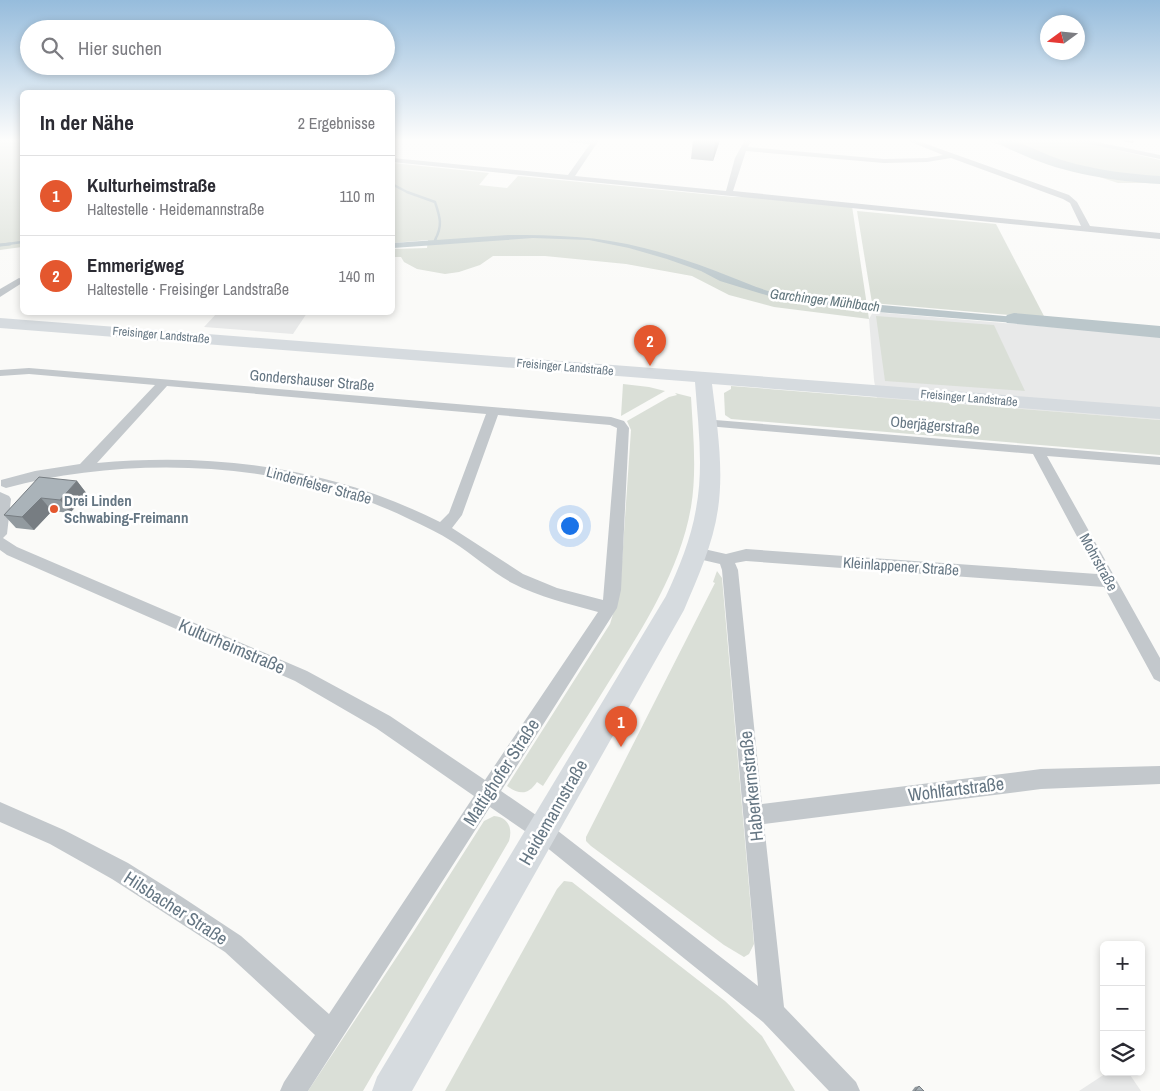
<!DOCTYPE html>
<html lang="de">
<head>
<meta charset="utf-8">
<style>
	:root { --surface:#fff; --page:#f2f2f3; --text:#2b2b33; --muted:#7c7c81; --line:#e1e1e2; --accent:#e4572e }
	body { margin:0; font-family:"Archivo Narrow",sans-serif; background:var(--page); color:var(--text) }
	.controls { position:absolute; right:15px; bottom:15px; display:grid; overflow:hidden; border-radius:8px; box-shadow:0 2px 8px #0003 }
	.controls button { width:45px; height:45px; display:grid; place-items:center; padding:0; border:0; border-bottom:1px solid var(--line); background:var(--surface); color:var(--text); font:25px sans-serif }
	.compass { position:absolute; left:1040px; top:15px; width:45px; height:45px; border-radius:50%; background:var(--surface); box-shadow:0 2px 8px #0003; rotate:255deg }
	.you { position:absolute; left:569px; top:525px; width:18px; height:18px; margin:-12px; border:4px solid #fff; border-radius:50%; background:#1a73e8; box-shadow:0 0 0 8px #1a73e833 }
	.badge { display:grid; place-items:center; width:32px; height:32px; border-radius:50%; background:var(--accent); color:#fff; font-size:16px; font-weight:700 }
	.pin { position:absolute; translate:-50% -41px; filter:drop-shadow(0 1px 2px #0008) }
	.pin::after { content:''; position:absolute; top:26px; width:18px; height:15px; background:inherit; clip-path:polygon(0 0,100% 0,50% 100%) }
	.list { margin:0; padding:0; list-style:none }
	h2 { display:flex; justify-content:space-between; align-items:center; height:65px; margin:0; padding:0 20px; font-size:21px }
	h2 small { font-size:16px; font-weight:400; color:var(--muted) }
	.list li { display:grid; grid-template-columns:32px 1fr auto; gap:15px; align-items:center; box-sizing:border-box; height:80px; padding:0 20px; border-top:1px solid var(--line) }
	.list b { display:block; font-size:19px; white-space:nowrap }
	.list p { margin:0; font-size:16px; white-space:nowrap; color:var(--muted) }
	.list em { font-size:16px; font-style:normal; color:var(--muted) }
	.icon { flex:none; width:28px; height:28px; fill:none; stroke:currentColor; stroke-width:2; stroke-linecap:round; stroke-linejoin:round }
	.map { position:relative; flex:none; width:1160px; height:1091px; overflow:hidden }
	.search { position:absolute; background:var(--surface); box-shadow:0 2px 8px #0003; left:20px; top:20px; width:375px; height:55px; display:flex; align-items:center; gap:12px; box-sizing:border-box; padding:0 18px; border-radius:28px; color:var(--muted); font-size:19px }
	.panel { position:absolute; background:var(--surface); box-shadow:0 2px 8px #0003; left:20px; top:90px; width:375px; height:225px; border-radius:8px }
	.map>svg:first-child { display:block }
	.built { fill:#e8e9e9 }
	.green { fill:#dadfd7 }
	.water { fill:#bbc7cb }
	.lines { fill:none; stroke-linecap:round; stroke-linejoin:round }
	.stream-far1 { stroke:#bbc7cb; stroke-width:2.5 }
	.stream { stroke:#bbc7cb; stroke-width:3 }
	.river { fill:#bbc7cb; fill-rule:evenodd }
	.minor { fill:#c3c8cc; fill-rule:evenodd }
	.secondary { fill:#d6dbdf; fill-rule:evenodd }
	.wall { fill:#929a9f }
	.shaded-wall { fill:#777d82 }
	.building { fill:#aab3b9; stroke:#777d82 }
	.poi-dot { fill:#e4572e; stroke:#fff; stroke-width:2 }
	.labels { text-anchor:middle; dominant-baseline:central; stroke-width:5; stroke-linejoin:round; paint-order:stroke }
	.far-street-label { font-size:12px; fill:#657683; stroke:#fff }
	.far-water-label { font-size:14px; font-style:italic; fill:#60757c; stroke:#fff }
	.street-label { font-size:15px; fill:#657683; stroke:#fff }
	.poi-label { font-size:15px; font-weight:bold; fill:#657683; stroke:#fff; text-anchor:start }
	.near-street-label { font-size:18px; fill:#657683; stroke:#fff }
</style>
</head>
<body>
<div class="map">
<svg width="1160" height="1091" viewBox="0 0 1160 1091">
	<rect width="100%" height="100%" fill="#fafaf8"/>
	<!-- built -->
	<g class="built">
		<path d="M873 312 1160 336V420L877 398 874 380 869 319Z"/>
		<path d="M217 313V312L307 313 293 334 204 327Z"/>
		<path d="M1108 1072H1128L1141 1091H1079Z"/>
	</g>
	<!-- green -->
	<g class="green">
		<path d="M0 140H22V247L0 250Z"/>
		<path d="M984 140H1073L1160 160V183H1118Z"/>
		<path d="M393 163 489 173 479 185 507 188 518 176 734 197H753L852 206 869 319 774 307 729 295 692 276 626 264 545 256H493L480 265 459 272 445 274 417 269 404 262 401 257H393V249L427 248 428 240 393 243Z"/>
		<path d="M857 211 996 224 1045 318 872 303Z"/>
		<path d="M876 316 994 325 1025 391 885 381Z"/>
		<path d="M623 384 649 387 665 391 621 416Z"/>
		<path d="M731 386 1160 420V455L731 419 725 415 724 393 731 389Z"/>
		<path d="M675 393 691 397C693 433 697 471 691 507 680 570 644 626 610 680 588 716 565 751 543 786L537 782C528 795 520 795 507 786L610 624 620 591 631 430 627 421 669 397 677 395Z"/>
		<path d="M717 571 722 578 754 944 749 954 744 957 724 945 591 846 586 841V837L715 583 713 582Z"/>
		<path d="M494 816C508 817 513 828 509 841L363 1091H308L414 931 484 821Z"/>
		<path d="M564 881 572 882 725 1001 762 1036 795 1091H445L557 889Z"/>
	</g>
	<!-- water -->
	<g class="water">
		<path d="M508 235C554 235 599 236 644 248 673 255 703 266 731 277 751 285 770 293 792 297L1050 320 1054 326 877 312 779 299 720 281 701 271 667 259 629 248 589 240 533 238 393 248V243Z"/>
		<path d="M1076 322 1160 330V334L1080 328Z"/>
	</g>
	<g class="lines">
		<!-- stream-far1 -->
		<g class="stream-far1">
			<path d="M392 184 407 192 435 202C440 217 443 225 435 240L439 242"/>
			<path d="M0 245 22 242"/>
		</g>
		<!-- stream -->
		<path class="stream" d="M0 245 10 244"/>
		<!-- river -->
		<g class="river">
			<path d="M996 140C1019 138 1042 155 1065 161 1096 170 1128 174 1160 176V184C1113 181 1066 174 1023 155 1014 151 1002 147 996 140Z"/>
			<path d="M1014 313 1160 326V338L1007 323 1004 319 1007 315Z"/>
		</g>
		<!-- minor -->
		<g class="minor">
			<path d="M565 140H599L575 176 726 191 735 158 745 140 751 141 748 147 884 159 927 158 943 155 906 140H915L1069 195 1077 202 1090 226 1160 233V239L392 162V158L568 175 590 144 568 142ZM746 151 884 163 927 162 951 158 1063 199 1070 203 1081 226 733 191Z"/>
			<path d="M1076 140H1087L1160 155V159L1079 142Z"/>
			<path d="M19 278 22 279V283L0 297V289Z"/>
			<path d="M29 368 611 417 624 421 629 428 621 590 617 608 501 791 549 824 758 986 722 570 720 564 690 557 687 553 690 549 695 547 726 554 746 549 1097 574 1033 454 707 426 703 425 701 422 703 419 1160 457V465L1047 456 1160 658V682L1154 679 1104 587 746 561 735 563 738 570 762 804 1041 769 1160 766V784L1041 789 764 824 784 1007 856 1082 860 1091H829L763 1022 535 838 490 807 308 1091H280L284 1082 315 1035 225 952 112 879 50 844 0 822V802L64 830 128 863 182 897 241 936 329 1014 474 796 376 728 295 681 7 555 0 550V492L9 496 11 499 7 534 3 538 17 547 307 671 390 716 485 780 598 612C569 604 539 597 512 583 491 571 473 555 453 542 439 533 424 526 409 519 292 461 131 454 6 488L1 486V480L35 471 80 464 155 385 29 374 0 376V370ZM167 386 486 414 449 513 440 522C332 468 217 452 97 463ZM498 415 610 425 617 428 603 600 557 588 523 574 452 528 462 515Z"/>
		</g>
		<!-- secondary -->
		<path class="secondary" d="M0 318 1160 407V419L712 384C717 425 724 468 718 509 713 544 698 577 684 610L412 1091H372L377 1077 666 596C679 568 691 539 696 509 704 467 698 424 695 382L0 328Z"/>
	</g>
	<!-- wall -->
	<g class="wall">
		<path d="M693 140H720L713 161 691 159Z"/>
		<path d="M1121 140H1135L1133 143 1121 141Z"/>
		<path d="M77 481 87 494 70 513 52 511 34 530 16 528 4 515Z"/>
		<path d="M919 1086 924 1091H912L915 1087Z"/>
	</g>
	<!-- shaded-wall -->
	<g class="shaded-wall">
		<path d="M716 140H720L713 161 715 141Z"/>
		<path d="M77 481 87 494 70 513 60 500Z"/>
		<path d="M41 498 52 511 34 530 22 517Z"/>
	</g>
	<!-- building -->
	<g class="building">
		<path d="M696 140H716L715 141Z"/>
		<path d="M39 477 77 481 60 500 41 498 22 517 4 515Z"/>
		<path d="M919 1086 924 1091H915Z"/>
	</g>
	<!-- sky -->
	<linearGradient id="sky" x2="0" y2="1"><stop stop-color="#96bcdc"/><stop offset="0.48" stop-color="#fdfdfc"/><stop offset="1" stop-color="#fdfdfc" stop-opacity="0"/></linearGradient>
	<rect width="1160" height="292" fill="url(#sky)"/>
	<!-- markers -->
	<circle class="poi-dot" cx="54" cy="509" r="5"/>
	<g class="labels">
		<!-- far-street labels -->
		<g class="far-street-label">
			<text transform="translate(161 335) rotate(5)">Freisinger Landstraße</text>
			<text transform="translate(565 367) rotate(5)">Freisinger Landstraße</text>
			<text transform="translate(969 398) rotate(5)">Freisinger Landstraße</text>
		</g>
		<!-- far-water labels -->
		<g class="far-water-label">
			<text transform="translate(825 300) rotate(7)">Garchinger Mühlbach</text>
		</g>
		<!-- street labels -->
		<g class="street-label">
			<text transform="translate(312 380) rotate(5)">Gondershauser Straße</text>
			<text transform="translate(935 425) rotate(5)">Oberjägerstraße</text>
			<text transform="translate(319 485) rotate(15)">Lindenfelser Straße</text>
			<text transform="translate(1099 562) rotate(61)">Mohrstraße</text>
			<text transform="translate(901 566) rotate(4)">Kleinlappener Straße</text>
		</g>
		<!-- poi labels -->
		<g class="poi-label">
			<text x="64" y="500">Drei Linden<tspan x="64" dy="17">Schwabing-Freimann</tspan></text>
		</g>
		<!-- near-street labels -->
		<g class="near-street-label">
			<text transform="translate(232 646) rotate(23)">Kulturheimstraße</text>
			<text transform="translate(501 772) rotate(-57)">Mattighofer Straße</text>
			<text transform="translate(751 786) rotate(-96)">Haberkernstraße</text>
			<text transform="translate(956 789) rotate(-7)">Wohlfartstraße</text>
			<text transform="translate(553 812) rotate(-60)">Heidemannstraße</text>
			<text transform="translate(176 908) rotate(33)">Hilsbacher Straße</text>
		</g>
	</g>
</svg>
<div class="controls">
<button>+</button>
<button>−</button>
<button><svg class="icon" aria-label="layers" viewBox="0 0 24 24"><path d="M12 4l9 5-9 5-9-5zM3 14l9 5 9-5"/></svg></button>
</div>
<svg class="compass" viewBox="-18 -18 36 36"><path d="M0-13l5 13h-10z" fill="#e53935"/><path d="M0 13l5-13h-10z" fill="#7c7c81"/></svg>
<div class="you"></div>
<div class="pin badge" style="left:621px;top:747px">1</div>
<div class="pin badge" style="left:650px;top:366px">2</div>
<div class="search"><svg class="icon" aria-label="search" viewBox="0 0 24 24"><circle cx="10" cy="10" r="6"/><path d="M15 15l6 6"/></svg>Hier suchen</div>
<section class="panel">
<h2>In der Nähe<small>2 Ergebnisse</small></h2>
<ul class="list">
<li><span class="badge">1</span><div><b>Kulturheimstraße</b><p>Haltestelle · Heidemannstraße</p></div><em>110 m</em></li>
<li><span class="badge">2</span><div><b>Emmerigweg</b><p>Haltestelle · Freisinger Landstraße</p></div><em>140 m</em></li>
</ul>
</section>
</div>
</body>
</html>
